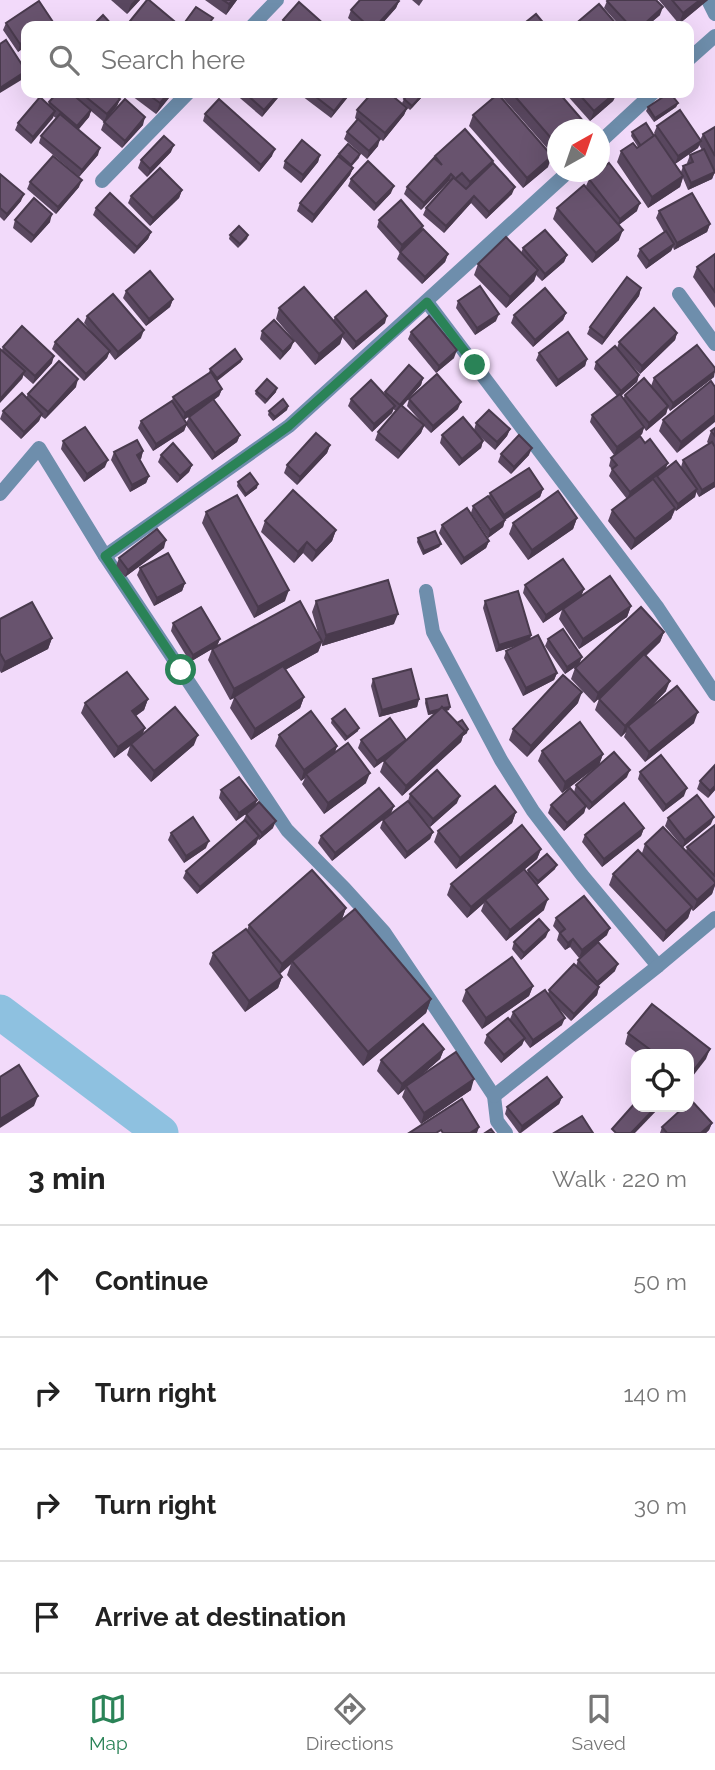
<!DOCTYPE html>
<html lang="en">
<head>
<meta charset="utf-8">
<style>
	:root { --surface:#fff; --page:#f2f2f2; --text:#222; --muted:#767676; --line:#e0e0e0; --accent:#2a8357 }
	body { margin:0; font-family:Raleway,sans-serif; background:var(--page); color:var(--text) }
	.controls { position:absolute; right:21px; bottom:21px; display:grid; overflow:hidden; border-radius:14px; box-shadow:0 7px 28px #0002 }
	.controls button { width:63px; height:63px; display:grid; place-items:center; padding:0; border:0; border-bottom:2px solid var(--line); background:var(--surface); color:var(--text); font:35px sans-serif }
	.compass { position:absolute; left:547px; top:119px; width:63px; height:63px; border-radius:50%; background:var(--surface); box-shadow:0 7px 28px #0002; rotate:40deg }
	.stop { position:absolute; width:21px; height:21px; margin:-16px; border:5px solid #2a8357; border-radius:50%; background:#fff }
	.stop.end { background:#2a8357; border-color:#fff; box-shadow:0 2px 7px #0008 }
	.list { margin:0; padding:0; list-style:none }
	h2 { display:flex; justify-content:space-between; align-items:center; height:91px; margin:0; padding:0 28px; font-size:30px }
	h2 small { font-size:23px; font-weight:400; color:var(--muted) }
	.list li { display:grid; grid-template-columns:46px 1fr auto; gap:21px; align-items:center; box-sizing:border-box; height:112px; padding:0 28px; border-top:2px solid var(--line) }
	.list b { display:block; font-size:26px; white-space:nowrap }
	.list em { font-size:23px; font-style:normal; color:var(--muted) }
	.icon { flex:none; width:38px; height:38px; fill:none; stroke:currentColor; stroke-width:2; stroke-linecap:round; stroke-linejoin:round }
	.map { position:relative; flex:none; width:715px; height:1133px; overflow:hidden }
	.search { position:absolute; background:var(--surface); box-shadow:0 7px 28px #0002; left:21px; right:21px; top:21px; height:77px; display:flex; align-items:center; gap:18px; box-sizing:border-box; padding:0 24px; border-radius:14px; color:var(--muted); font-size:26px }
	.sheet { height:539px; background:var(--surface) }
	nav { display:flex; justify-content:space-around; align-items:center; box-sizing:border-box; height:98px; border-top:2px solid var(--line); background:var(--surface); font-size:19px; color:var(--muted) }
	nav a { display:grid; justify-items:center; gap:4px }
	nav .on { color:var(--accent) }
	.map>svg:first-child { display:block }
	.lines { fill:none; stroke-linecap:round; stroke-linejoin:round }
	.river { stroke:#8ec1e0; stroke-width:35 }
	.minor { stroke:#6e8eac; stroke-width:14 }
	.wall { fill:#59475f; fill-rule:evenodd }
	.shaded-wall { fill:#493a4d }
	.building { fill:#68536e; stroke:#493a4d; stroke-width:2 }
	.route { stroke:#2a8357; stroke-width:9 }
</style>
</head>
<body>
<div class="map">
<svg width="715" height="1133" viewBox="0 0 715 1133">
	<rect width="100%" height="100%" fill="#f2dafa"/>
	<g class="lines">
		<!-- river -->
		<path class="river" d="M0 1012 161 1133"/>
		<!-- minor -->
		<g class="minor">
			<path d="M708 0 715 14"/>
			<path d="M252 26 277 0"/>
			<path d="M689 59 715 36"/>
			<path d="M600 142 653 93"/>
			<path d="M102 181 188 93"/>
			<path d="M679 294 715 344"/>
			<path d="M427 302 658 608 715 694"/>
			<path d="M0 494 39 448 105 556 287 830 345 889 384 932 447 1025 494 1096 497 1121 506 1133"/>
			<path d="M105 556 289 426 568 172"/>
			<path d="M426 591 433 632 501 760 533 811 582 875 658 966"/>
			<path d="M494 1096 658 966 715 918"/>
		</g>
	</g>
	<!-- wall -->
	<g class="wall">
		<path d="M111 0H140L127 14Z"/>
		<path d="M205 0H237L226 15Z"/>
		<path d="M412 0H423L419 6Z"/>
		<path d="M659 0H708L679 24Z"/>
		<path d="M399 1 396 8 380 26H357L348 18 351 10Z"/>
		<path d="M607 1 660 15 647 26H620L604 8Z"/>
		<path d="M283 20 326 26H280Z"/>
		<path d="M53 22 52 26H26V46L18 52 3 30 6 23Z"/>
		<path d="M57 93H113L120 99 117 106 104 122 91 111 89 117 78 129 98 155 79 177 39 143 41 136 56 118 53 116 31 144 15 130 18 123 48 104Z"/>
		<path d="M128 93H173L156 114Z"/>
		<path d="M234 93H282L262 117Z"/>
		<path d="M298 93H349L348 97 331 118Z"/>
		<path d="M504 93H559L557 153 554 156 502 97Z"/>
		<path d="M565 93H617L613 101 590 121Z"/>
		<path d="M423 94 421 98 410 110 402 103 404 99Z"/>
		<path d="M678 103 676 107 654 122 646 111 648 107Z"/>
		<path d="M407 108 404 115 383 141 377 136 378 146 367 159 344 139 347 132 357 120 355 118 357 110Z"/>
		<path d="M205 114 272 156 259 172 203 121Z"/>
		<path d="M473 115 548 167 523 188 469 126Z"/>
		<path d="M104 122 143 125 122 148 101 130Z"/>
		<path d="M657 126 700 140 703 134 715 127V174L714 173 712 179 688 190 683 178 680 187 648 208 617 162 621 151 638 147 631 136 632 132 654 136 681 172 683 166 688 164 687 163 690 155 702 150 699 145 698 148 675 164 654 133Z"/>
		<path d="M171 152 147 177 138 168 141 160Z"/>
		<path d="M339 154H360L359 158 351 167 353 168 350 175 312 223 297 211 300 203Z"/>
		<path d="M320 155 318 162 301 183 283 168 285 161Z"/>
		<path d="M435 156 493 161 492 164 512 194 486 219 471 203 444 233 423 215 426 208 449 182V181L421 210 404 194 407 187 434 158Z"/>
		<path d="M0 174 21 201 4 221 0 217Z"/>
		<path d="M351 179 391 193 374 211 348 186Z"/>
		<path d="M589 179 637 211 619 225V240L592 263 553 219 557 208 593 195 586 186Z"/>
		<path d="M30 182 79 187 56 214 27 189Z"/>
		<path d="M182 190 179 198 150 226 128 203 131 196Z"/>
		<path d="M96 208 151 232 148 239 134 254 93 215Z"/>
		<path d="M659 211 710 224 707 232 674 250 673 247 671 251 646 269 637 256 640 249 664 232 656 218Z"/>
		<path d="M15 220 50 222 31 243 13 228Z"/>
		<path d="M379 220 423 226 421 231 448 254 445 262 422 284 397 259 400 252 407 245 399 252 377 227Z"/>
		<path d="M230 235H248L247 239 238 248 229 239Z"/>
		<path d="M523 248 567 255 564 262 542 281 536 275 534 281 506 308 474 275 478 264 521 253Z"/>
		<path d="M715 254V308L693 277 697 267Z"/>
		<path d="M641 288 639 296 602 345 587 334 590 327Z"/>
		<path d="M126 291 173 299 170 307 146 326 123 298Z"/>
		<path d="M458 301 496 321 475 335 456 308Z"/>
		<path d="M279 308 333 321 335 317 385 323 353 350 342 337 340 344 315 365 276 319Z"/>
		<path d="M566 313 563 320 533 347 511 323 514 315Z"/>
		<path d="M87 316 141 338 115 360 109 352 107 358 84 381 52 349 55 342 94 335 84 323Z"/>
		<path d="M262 331 291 348 280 360 260 339Z"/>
		<path d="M411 332 454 358 436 373 408 339Z"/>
		<path d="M677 333 675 340 640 374 626 359 639 375 637 382 621 396 623 399 625 395 651 386 654 378 714 377 670 411 668 408 666 414 646 431 644 428 642 434 614 455 590 422 592 415 617 396 594 369 596 362 617 348 619 342Z"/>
		<path d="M3 347 52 363 33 384 23 375 22 379 2 350Z"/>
		<path d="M539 353 587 359 585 366 556 387 536 360Z"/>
		<path d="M242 359 241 362 216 381 222 389 219 396 214 400 240 435 237 442 212 460 186 425 184 431 153 451 138 428 141 421 172 401 173 397 209 373 210 369ZM200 409 189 417 186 423 184 420Z"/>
		<path d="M423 378 421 385 402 406 422 423 407 406 409 399 458 409 431 433 424 426 421 433 398 459 375 440 378 432 396 411 393 409 392 413 372 432 348 406 351 399 384 395 385 392Z"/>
		<path d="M76 387 45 419 41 416 39 421 21 439 0 419 3 411 26 398 28 394Z"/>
		<path d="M715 387 677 453 659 431 663 420Z"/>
		<path d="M256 391 276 392 265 404 255 394Z"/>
		<path d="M288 406 287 410 273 421 268 415 269 411Z"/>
		<path d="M476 423 510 429 507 436 495 450 477 434 483 441 481 448 459 466 440 443 442 435 474 430Z"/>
		<path d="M715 428V487L699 497 696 492 695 497 676 511 675 510 671 519 631 550 608 521 612 510 627 499 609 476 612 469 609 466 611 458 645 443 668 463 665 469 681 467 683 460 709 444 707 442 711 431Z"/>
		<path d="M63 441 105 467 84 482 61 449Z"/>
		<path d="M330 445 327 453 297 485 284 473 287 465Z"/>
		<path d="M143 451 141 459 139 460 149 476 146 483 130 492 111 460 114 452Z"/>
		<path d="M501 454 529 455 511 474 498 462Z"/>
		<path d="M161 455 192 465 189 472 177 483 158 462Z"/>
		<path d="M238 482 257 488 245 497 237 486Z"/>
		<path d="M543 489 540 497 505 520 503 527 488 538 471 513 473 506 489 496 490 493Z"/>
		<path d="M206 512 285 601 254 618 202 523Z"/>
		<path d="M577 518 573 529 528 560 509 534 513 523Z"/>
		<path d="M265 521 336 530 332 541 312 562 303 553 294 563 261 532Z"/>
		<path d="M442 525 489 541 486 548 461 565 439 533Z"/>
		<path d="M418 538 441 544 439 547 423 555 417 542Z"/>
		<path d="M164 548 125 577 116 566 119 558Z"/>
		<path d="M140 568 185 583 182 591 154 606 137 575Z"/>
		<path d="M525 585 584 589 581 596 631 606 627 617 579 649 559 619 562 610 543 623 523 593Z"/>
		<path d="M316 601 394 624 322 646V643L318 652 285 670 304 697 300 708 251 740 230 708 234 698 230 700 208 660 212 649 319 636 312 612Z"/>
		<path d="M485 601 531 635 530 639 557 673 554 680 523 696 504 658 506 651 515 646 496 652 483 608Z"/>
		<path d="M0 619 52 638 48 649 1 673 0 671Z"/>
		<path d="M173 623 220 639 217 646 190 662 171 631Z"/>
		<path d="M664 632 660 642 646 656 666 691 646 712 694 723 645 762 624 737 626 732 621 737 595 710 599 699 601 696 594 703 571 679 575 668 578 665 565 674 545 646 548 639 582 657 579 664Z"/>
		<path d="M373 679 419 699 417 707 379 717 371 686Z"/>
		<path d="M148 699 144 710 136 716 145 728 142 735 194 745 151 782 127 755 130 746 114 758 81 713 85 703Z"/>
		<path d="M426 699 450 707 449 710 446 711 467 733 463 736 461 742 402 796 380 772 384 761 386 759 374 768 358 748 361 740H406L405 742 436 713 428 715 425 703Z"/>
		<path d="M578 703 527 757 509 740 513 729Z"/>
		<path d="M332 719 358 731 345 741 331 723Z"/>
		<path d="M279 735 337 746 335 753 366 783 324 814 302 784 305 778 301 781 275 746Z"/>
		<path d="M542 751 603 754 599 765 562 793 538 761Z"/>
		<path d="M715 765V790L708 798 697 789 700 781Z"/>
		<path d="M640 772 684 796 663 812 638 779Z"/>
		<path d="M627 777 589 810 586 807 584 813 564 831 548 813 551 805 574 792 576 785Z"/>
		<path d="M221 790 257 800 255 806 273 828 259 840 258 839 256 844 197 894 183 878 186 871 243 821 247 813 236 821 219 798Z"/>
		<path d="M410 794 457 803 430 827 416 811 433 832 430 839 405 859 380 828 383 820 408 801Z"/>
		<path d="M394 806 391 813 332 861 318 843 321 836Z"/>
		<path d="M516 812 512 823 456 869 434 842 438 831Z"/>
		<path d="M668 818 711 824 683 847 686 851 687 847 715 825V886L712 894 693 911 691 909 688 918 663 942 609 885 613 874 642 853 645 844 681 845 665 826Z"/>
		<path d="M644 828 641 836 602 867 582 842 585 835Z"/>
		<path d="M171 833 206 848 184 863 168 840Z"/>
		<path d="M541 849 537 859 524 870 527 873 528 870 555 869 537 885 544 910 506 941 481 911 484 903 467 918 447 895 451 884Z"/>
		<path d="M346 908 342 919 431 999 426 1013 363 1066 287 975 291 964 280 974 282 977 278 988 245 1012 209 964 213 953 247 930 249 925Z"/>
		<path d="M556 918 607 935 598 942 615 971 598 986 599 987 597 995 571 1021 558 1008 562 1025 530 1048 524 1040 522 1045 501 1063 484 1043 487 1035 510 1019 513 1012 548 994 549 990 576 966 578 960 596 944 579 958 570 947 565 950 557 940 559 933 553 926Z"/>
		<path d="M546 937 521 960 512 949 514 942Z"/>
		<path d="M533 986 529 996 482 1029 462 1001 466 990Z"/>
		<path d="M628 1033 706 1059 689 1054H638L625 1044Z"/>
		<path d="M444 1049 440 1059 419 1077 471 1090 421 1124 402 1097 405 1089 398 1095 377 1071 381 1060Z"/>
		<path d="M562 1097 559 1104 521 1133H519L505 1114 507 1107Z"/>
		<path d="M712 1123 709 1130 706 1133H660L662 1127Z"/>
	</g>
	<!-- shaded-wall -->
	<g class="shaded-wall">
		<path d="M135 0H140L127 14 131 4Z"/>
		<path d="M233 0H237L226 15 229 4Z"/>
		<path d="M700 0H708L679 24 683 13Z"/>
		<path d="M399 1 396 8 380 26H376Z"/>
		<path d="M663 7 660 15 647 26H642Z"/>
		<path d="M26 41V46L18 52 20 44Z"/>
		<path d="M26 71 23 79 0 93V88Z"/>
		<path d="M168 93H173L156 114 160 103Z"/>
		<path d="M279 93H282L262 117 264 110Z"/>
		<path d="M348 93H349L348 97 331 118 334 111Z"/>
		<path d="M615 93H617L613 101 590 121 594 111Z"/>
		<path d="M423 94 421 98 410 110 412 106Z"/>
		<path d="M120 99 117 106 104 122 107 114Z"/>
		<path d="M678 103 676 107 654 122 655 118Z"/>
		<path d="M407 108 404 115 383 141 385 133Z"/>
		<path d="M91 110 89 117 75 134 77 126Z"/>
		<path d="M55 111 53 118 31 144 33 137Z"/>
		<path d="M145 117 143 125 122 148 125 141Z"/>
		<path d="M584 122 582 130H576Z"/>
		<path d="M380 139 378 146 367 159 369 151Z"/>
		<path d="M701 141 698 148 675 164 678 156Z"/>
		<path d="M174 145 171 152 147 177 150 169Z"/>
		<path d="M100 148 98 155 79 177 82 170Z"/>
		<path d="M275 149 272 156 259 172 261 165Z"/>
		<path d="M320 155 318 162 301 183 303 175Z"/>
		<path d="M552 156 548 167 523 188 527 178Z"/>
		<path d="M493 161 490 169 467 189 470 182Z"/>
		<path d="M353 168 350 175 312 223 314 215Z"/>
		<path d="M715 172 712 179 688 190 691 183Z"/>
		<path d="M451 174 449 181 421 210 424 203Z"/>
		<path d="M683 176 680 187 648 208 652 197Z"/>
		<path d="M82 180 79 187 56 214 58 207Z"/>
		<path d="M394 186 391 193 374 211 376 204Z"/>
		<path d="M515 187 512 194 486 219 489 212Z"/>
		<path d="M182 190 179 198 150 226 153 218Z"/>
		<path d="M24 194 21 201 4 221 7 214Z"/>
		<path d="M474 196 471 203 444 233 446 226Z"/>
		<path d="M640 203 637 211 617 226 620 219Z"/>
		<path d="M52 214 50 222 31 243 34 236Z"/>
		<path d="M710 224 707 232 674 250 677 243Z"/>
		<path d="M423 226 420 233 399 252 402 245Z"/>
		<path d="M623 230 619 240 592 263 596 253Z"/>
		<path d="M151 232 148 239 134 254 137 247Z"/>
		<path d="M674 244 671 251 646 269 649 261Z"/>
		<path d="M448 254 445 262 422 284 425 277Z"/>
		<path d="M567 255 564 262 542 281 545 274Z"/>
		<path d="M538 270 534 281 506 308 510 297Z"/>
		<path d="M641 288 639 296 602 345 604 338Z"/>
		<path d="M173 299 170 307 146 326 149 319Z"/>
		<path d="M566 313 563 320 533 347 535 340Z"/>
		<path d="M499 314 496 321 475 335 477 328Z"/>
		<path d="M387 316 385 323 353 350 356 342Z"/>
		<path d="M144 330 141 338 115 360 118 352Z"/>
		<path d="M344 333 340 344 315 365 319 354Z"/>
		<path d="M677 333 675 340 640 374 642 366Z"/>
		<path d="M294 341 291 348 280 360 283 352Z"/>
		<path d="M457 350 454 358 436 373 439 366Z"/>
		<path d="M110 351 107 358 84 381 86 374Z"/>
		<path d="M54 356 52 363 33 384 35 376Z"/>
		<path d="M242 359 241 362 216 382 217 378Z"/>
		<path d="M587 359 585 366 556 387 558 380Z"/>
		<path d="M25 371 22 379 0 403V399Z"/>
		<path d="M715 371 714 377 670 411 673 403Z"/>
		<path d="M639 375 637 382 618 398 621 391Z"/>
		<path d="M423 378 421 385 397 412 400 405Z"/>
		<path d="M78 379 76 387 45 419 48 412Z"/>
		<path d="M277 388 276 392 265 404 267 400Z"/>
		<path d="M222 389 219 396 182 421 185 413Z"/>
		<path d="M461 402 458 409 431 433 433 426Z"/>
		<path d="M288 406 287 410 273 421 275 417Z"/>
		<path d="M395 406 392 413 372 432 374 424Z"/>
		<path d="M668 406 666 414 646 431 649 423Z"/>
		<path d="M42 414 39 421 21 439 24 432Z"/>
		<path d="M715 415V422L677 453 681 442Z"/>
		<path d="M187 424 184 431 153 451 156 444Z"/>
		<path d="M424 425 421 433 398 459 401 452Z"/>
		<path d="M644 427 642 434 614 455 617 447Z"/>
		<path d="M510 429 507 436 495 450 497 442Z"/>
		<path d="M240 435 237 442 212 460 215 453Z"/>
		<path d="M483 441 481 448 459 466 462 459Z"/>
		<path d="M330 445 327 453 297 485 300 477Z"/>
		<path d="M532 448 529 455 511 474 514 467Z"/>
		<path d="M143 451 141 459 134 462 137 455Z"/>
		<path d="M108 460 105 467 84 482 87 474Z"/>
		<path d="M668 463 665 470 627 499 630 492Z"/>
		<path d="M192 465 189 472 177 483 180 476Z"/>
		<path d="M149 476 146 483 130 492 132 485Z"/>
		<path d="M715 482V487L699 497 702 490Z"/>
		<path d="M258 484 257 488 245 497 246 494Z"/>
		<path d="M543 489 540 497 501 522 504 515Z"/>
		<path d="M697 489 695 497 676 511 678 504Z"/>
		<path d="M675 508 671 519 631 550 635 539Z"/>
		<path d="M577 518 573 529 528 560 532 550Z"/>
		<path d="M505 520 503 527 488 538 490 530Z"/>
		<path d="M336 530 332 541 312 562 316 551Z"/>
		<path d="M166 540 164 548 125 577 128 570Z"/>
		<path d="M489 541 486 548 461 565 464 558Z"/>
		<path d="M307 542 303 553 294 563 298 552Z"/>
		<path d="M441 544 439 547 423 555 424 551Z"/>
		<path d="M185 583 182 591 154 606 157 598Z"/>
		<path d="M584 589 581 597 543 623 546 615Z"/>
		<path d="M289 590 285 601 254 618 258 607Z"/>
		<path d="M631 606 627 617 579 649 583 639Z"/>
		<path d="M398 614 394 624 322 646 326 635Z"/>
		<path d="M664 632 660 642 594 703 598 693Z"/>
		<path d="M531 635 529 642 496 652 499 645Z"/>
		<path d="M52 638 48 649 1 673 5 662Z"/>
		<path d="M220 639 217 646 190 662 193 655Z"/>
		<path d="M322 641 318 652 230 700 234 689Z"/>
		<path d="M582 657 579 664 565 674 567 667Z"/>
		<path d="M557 673 554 680 523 696 526 688Z"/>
		<path d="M670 681 666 691 630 728 628 726 626 732 621 737 625 726Z"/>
		<path d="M582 692 578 703 527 757 531 746Z"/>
		<path d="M304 697 300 708 251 740 255 729Z"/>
		<path d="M148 699 144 710 128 721 132 711Z"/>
		<path d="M419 699 417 707 379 717 382 710Z"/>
		<path d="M450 707 449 710 428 715 429 712Z"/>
		<path d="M698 712 694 723 645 762 649 752Z"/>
		<path d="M145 728 141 738 131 744 130 746 114 758 118 747Z"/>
		<path d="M359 728 358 731 345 741 347 737Z"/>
		<path d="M468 729 467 733 463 736 461 742 402 796 406 786 461 734Z"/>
		<path d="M198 735 194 745 151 782 154 771Z"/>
		<path d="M406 740 403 747 374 768 377 761Z"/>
		<path d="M337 746 333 757 306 774 305 778 301 781 304 770Z"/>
		<path d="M603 754 599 765 562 793 565 782Z"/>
		<path d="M630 770 627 777 589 810 592 803Z"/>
		<path d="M370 773 366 783 324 814 328 803Z"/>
		<path d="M715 786V790L708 798 710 791Z"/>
		<path d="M687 788 684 796 663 812 666 805Z"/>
		<path d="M460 796 457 803 430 827 433 819Z"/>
		<path d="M257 800 254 808 236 821 239 813Z"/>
		<path d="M394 806 391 813 332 861 335 853Z"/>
		<path d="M586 806 584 813 564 831 567 823Z"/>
		<path d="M516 812 512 823 456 869 460 858Z"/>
		<path d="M714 817 711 824 682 848 685 840Z"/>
		<path d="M276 821 273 828 259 840 262 833Z"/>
		<path d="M644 828 641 836 602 867 604 859Z"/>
		<path d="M433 832 430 839 405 859 407 852Z"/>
		<path d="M259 836 256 844 197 894 200 887Z"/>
		<path d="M209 841 206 848 184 863 186 856Z"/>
		<path d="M541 849 537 859 486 901 485 900 484 903 467 918 471 907Z"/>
		<path d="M557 865 555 869 537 885 538 881Z"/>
		<path d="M715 884 712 894 693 911 697 900Z"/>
		<path d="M548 899 544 910 506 941 510 930Z"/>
		<path d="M692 907 688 918 663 942 666 931Z"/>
		<path d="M346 908 342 919 292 961 291 964 278 975 282 964Z"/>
		<path d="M610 928 607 935 579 958 582 950Z"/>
		<path d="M549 930 546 937 521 960 524 953Z"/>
		<path d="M573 939 570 947 565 950 568 943Z"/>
		<path d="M618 964 615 971 595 989 597 982Z"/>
		<path d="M282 977 278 988 245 1012 249 1001Z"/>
		<path d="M533 986 529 996 482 1029 486 1018Z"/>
		<path d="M599 987 597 995 571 1021 574 1014Z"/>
		<path d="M431 999 426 1013 363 1066 368 1052Z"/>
		<path d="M565 1018 562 1025 530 1048 533 1040Z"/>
		<path d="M525 1038 522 1045 501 1063 504 1055Z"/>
		<path d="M444 1049 440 1059 407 1088 406 1086 405 1089 398 1095 402 1084Z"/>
		<path d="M710 1049 706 1059 689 1081V1076Z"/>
		<path d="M474 1079 471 1090 421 1124 424 1113Z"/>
		<path d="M38 1096 34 1106 0 1128V1119Z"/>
		<path d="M562 1097 559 1104 520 1133 522 1126Z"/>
		<path d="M656 1107H660L635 1133H631Z"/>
		<path d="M712 1123 709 1130 706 1133H701Z"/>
		<path d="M479 1127 477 1133H470Z"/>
	</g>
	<!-- building -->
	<g class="building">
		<path d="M147 0H149L180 26H126Z"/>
		<path d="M223 0H233L229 4Z"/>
		<path d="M360 0H398L399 1 376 26H368L351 10Z"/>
		<path d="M608 0H656L663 7 642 26H630L607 1Z"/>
		<path d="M672 0H700L683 13Z"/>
		<path d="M39 1 53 22 48 26H26V41L20 44 6 23Z"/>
		<path d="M299 2 326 26H290L283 20Z"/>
		<path d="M599 4 618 26H573Z"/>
		<path d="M196 7 213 18 207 26H185L183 25Z"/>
		<path d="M536 14 546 26H521Z"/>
		<path d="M103 15 113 26H92Z"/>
		<path d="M6 40 26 71 0 88V44Z"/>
		<path d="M57 93H71L91 110 77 126 49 102Z"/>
		<path d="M81 93H113L120 99 107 114Z"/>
		<path d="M146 93H168L160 103Z"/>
		<path d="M245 93H279L264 110Z"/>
		<path d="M311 93H348L334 111Z"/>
		<path d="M372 93H389L407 108 385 133 357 110Z"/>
		<path d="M409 93H421L423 94 412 106 404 99Z"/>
		<path d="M512 93H559L584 122 576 130H557V145Z"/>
		<path d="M578 93H615L594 111Z"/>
		<path d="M669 93H670L678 103 655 118 648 107Z"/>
		<path d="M498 94 552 156 527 178 473 115Z"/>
		<path d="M40 97 55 111 33 137 18 123Z"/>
		<path d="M125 99 145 117 125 141 104 122Z"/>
		<path d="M219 99 275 149 261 165 205 114Z"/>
		<path d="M680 110 701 141 678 156 657 126Z"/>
		<path d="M60 114 100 148 82 170 41 136Z"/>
		<path d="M358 119 380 139 369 151 347 132Z"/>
		<path d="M646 123 654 136 641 146 632 132Z"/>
		<path d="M715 127V156L703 134Z"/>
		<path d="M465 129 493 161 470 182 462 173 455 179 466 189 493 163 515 187 489 212 474 196 446 226 426 208 454 177 451 174 424 203 407 187 434 158 442 165 435 156Z"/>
		<path d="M655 135 683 176 652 197 621 151 633 143 637 148Z"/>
		<path d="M164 136 174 145 150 169 141 160Z"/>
		<path d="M302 140 320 155 303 175 285 161Z"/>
		<path d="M348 144 360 154 351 165 339 154Z"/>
		<path d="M704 149 715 172 691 183 683 166 693 162 690 155Z"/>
		<path d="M53 156 82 180 58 207 30 182Z"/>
		<path d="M338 156 353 168 314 215 300 203Z"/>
		<path d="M368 161 394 186 376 204 351 179Z"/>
		<path d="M609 163 640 203 620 219 589 179Z"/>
		<path d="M160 168 182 190 153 218 131 196Z"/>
		<path d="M0 174 24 194 7 214 0 208Z"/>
		<path d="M584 185 623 230 596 253 557 208Z"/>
		<path d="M110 193 151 232 137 247 96 208Z"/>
		<path d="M692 193 710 224 677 243 659 211Z"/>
		<path d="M34 198 52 214 34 236 15 220Z"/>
		<path d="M401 200 423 226 402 245 379 220Z"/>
		<path d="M239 226 248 235 240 244 230 235Z"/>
		<path d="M423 229 448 254 425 277 400 252Z"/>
		<path d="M545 230 567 255 545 274 523 248Z"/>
		<path d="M666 231 674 244 649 261 640 249Z"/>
		<path d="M506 237 538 270 510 297 478 264Z"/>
		<path d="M715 254V292L697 267Z"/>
		<path d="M150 271 173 299 149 319 126 291Z"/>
		<path d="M627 277 641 288 604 338 590 327Z"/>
		<path d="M480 286 499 314 477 328 458 301Z"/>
		<path d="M304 287 344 333 319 354 279 308Z"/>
		<path d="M545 288 566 313 535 340 514 315Z"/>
		<path d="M366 291 387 316 356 342 335 317Z"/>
		<path d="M113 294 144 330 118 352 87 316Z"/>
		<path d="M654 308 677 333 642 366 619 342Z"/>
		<path d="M429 316 457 350 439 366 411 332Z"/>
		<path d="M78 319 110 351 86 374 55 342Z"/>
		<path d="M274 320 294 341 283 352 262 331Z"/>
		<path d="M22 326 54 356 35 376 3 347Z"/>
		<path d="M568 332 587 359 558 380 539 353Z"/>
		<path d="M697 345 715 368V371L673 403 654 378Z"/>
		<path d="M615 346 639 375 621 391 596 362Z"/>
		<path d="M0 349 25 371 0 399Z"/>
		<path d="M235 349 242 359 217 378 210 369Z"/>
		<path d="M59 361 78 379 48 412 28 394Z"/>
		<path d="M409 365 423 378 400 405 385 392Z"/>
		<path d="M211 372 222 389 185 413 173 397Z"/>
		<path d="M437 374 461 402 433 426 409 399Z"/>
		<path d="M644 378 668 406 649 423 625 395Z"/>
		<path d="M267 379 277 388 267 400 256 391Z"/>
		<path d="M371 380 395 406 374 424 351 399Z"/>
		<path d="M711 381 715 387V415L681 442 663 420Z"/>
		<path d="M22 393 42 414 24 432 3 411Z"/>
		<path d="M620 394 644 427 617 447 592 415Z"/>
		<path d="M213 399 240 435 215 453 189 417Z"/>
		<path d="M283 399 288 406 275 417 269 411Z"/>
		<path d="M172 401 187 424 156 444 141 421Z"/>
		<path d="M401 405 424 425 401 452 378 432Z"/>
		<path d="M489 410 510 429 497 442 476 423Z"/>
		<path d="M463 417 483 441 462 459 442 435Z"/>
		<path d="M85 427 108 460 87 474 63 441Z"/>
		<path d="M715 428V436L711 431Z"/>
		<path d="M316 433 330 445 300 477 287 465Z"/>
		<path d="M519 435 532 448 514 467 501 454Z"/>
		<path d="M640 436 645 443 650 439 668 463 630 492 612 469 617 465 611 458Z"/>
		<path d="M137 440 143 451 137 455 149 476 132 485 114 452Z"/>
		<path d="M712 442 715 447V482L702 490 683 460Z"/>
		<path d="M173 443 192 465 180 476 161 455Z"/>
		<path d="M676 461 697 489 678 504 657 476Z"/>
		<path d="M529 468 543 489 504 515 490 493Z"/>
		<path d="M250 473 258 484 246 494 238 482Z"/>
		<path d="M653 479 675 508 635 539 612 510Z"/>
		<path d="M293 490 336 530 316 551 307 542 298 552 265 521Z"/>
		<path d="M558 491 577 518 532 550 513 523Z"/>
		<path d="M237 495 289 590 258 607 206 512Z"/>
		<path d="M488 496 505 520 490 530 473 506Z"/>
		<path d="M467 508 489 541 464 558 442 525Z"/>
		<path d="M157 529 166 540 128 570 119 558Z"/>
		<path d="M435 531 441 544 424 551 418 538Z"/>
		<path d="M168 553 185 583 157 598 140 568Z"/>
		<path d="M563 559 584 589 546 615 525 585Z"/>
		<path d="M610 576 631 606 583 639 563 609Z"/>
		<path d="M388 580 398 614 326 635 316 601Z"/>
		<path d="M518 591 531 635 499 645 485 601Z"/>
		<path d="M300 601 322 641 234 689 212 649Z"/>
		<path d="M32 602 52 638 5 662 0 653V619Z"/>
		<path d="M201 607 220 639 193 655 173 623Z"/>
		<path d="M641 607 664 632 598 693 575 668Z"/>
		<path d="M563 629 582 657 567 667 548 639Z"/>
		<path d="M538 635 557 673 526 688 506 651Z"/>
		<path d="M644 654 670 681 625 726 599 699Z"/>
		<path d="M283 666 304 697 255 729 234 697Z"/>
		<path d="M411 669 419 699 382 710 373 679Z"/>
		<path d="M127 672 148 699 132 711 145 728 118 747 85 703Z"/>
		<path d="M563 675 582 692 531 746 513 729Z"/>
		<path d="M677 686 698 712 649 752 628 726Z"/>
		<path d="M447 695 450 707 443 708 442 707 441 709 429 712 426 699Z"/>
		<path d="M175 707 198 735 154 771 131 744Z"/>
		<path d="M442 707 465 731 406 786 384 761Z"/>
		<path d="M345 709 359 728 347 737 332 719Z"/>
		<path d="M311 711 337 746 304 770 279 735Z"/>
		<path d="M390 718 406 740 377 761 361 740Z"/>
		<path d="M462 720 468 729 465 732V731L457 723Z"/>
		<path d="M580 722 603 754 565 782 542 751Z"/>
		<path d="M348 743 370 773 328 803 306 774Z"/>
		<path d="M614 752 630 770 592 803 576 785Z"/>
		<path d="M661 755 687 788 666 805 640 772Z"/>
		<path d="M715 765V786L710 791 700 781Z"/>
		<path d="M437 770 460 796 433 819 410 794Z"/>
		<path d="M239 777 257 800 239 813 221 790Z"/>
		<path d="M495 786 516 812 460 858 438 831Z"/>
		<path d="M379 788 394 806 335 853 321 836Z"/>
		<path d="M570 788 586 806 567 823 551 805Z"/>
		<path d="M697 795 714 817 685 840 668 818Z"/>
		<path d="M408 801 433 832 407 852 383 820Z"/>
		<path d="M259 802 276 821 262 833 246 814Z"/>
		<path d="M624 803 644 828 604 859 585 835Z"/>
		<path d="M193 817 209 841 186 856 171 833Z"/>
		<path d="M245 820 259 836 200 887 186 871Z"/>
		<path d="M522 825 541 849 471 907 451 884Z"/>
		<path d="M715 825V876L687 847Z"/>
		<path d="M663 827 715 882V884L697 900 645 844Z"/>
		<path d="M638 850 692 907 666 931 613 874Z"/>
		<path d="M547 854 557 865 538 881 528 870Z"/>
		<path d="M524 869 548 899 510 930 485 900Z"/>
		<path d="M312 870 346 908 282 964 249 925Z"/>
		<path d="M584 896 610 928 582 950 573 939 568 943 560 933 565 929 556 918Z"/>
		<path d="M355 909 431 999 368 1052 292 961Z"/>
		<path d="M539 919 549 930 524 953 514 942Z"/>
		<path d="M246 929 282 977 249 1001 213 953Z"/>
		<path d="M598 942 618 964 597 982 578 960Z"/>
		<path d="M512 957 533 986 486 1018 466 990Z"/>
		<path d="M574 964 599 987 574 1014 549 990Z"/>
		<path d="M545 990 565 1018 533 1040 513 1012Z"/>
		<path d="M652 1004 710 1049 689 1076V1054H656L628 1033Z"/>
		<path d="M508 1018 525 1038 504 1055 487 1035Z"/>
		<path d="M423 1024 444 1049 402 1084 381 1060Z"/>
		<path d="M456 1052 474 1079 424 1113 406 1086Z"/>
		<path d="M19 1065 38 1096 0 1119V1077Z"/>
		<path d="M547 1077 562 1097 522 1126 507 1107Z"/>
		<path d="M462 1099 479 1127 470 1133H443L441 1130 436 1133H409Z"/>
		<path d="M691 1100 712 1123 701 1133H667L662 1127 684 1107H689V1102Z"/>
		<path d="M636 1102V1107H656L631 1133H616L612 1129Z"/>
		<path d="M582 1116 593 1133H554Z"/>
		<path d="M491 1129 494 1133H485Z"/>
	</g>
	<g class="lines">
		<!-- route -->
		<path class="route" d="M181 670 105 556 289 426 427 302 475 365"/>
	</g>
</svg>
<div class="controls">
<button><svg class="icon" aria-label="locate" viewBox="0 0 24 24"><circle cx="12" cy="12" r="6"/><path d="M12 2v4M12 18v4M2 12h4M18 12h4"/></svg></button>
</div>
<svg class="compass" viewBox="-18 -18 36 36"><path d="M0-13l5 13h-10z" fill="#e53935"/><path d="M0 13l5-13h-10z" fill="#767676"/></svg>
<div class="stop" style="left:181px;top:670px"></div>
<div class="stop end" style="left:475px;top:365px"></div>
<div class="search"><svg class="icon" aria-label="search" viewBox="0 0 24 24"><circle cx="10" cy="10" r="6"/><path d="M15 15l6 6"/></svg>Search here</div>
</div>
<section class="sheet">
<h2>3 min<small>Walk · 220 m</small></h2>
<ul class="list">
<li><svg class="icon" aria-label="ahead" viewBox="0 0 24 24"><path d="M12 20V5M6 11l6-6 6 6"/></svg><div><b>Continue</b></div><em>50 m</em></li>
<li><svg class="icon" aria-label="right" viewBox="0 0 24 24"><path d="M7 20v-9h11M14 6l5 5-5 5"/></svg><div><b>Turn right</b></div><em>140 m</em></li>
<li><svg class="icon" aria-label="right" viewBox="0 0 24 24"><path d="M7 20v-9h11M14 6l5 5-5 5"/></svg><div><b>Turn right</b></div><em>30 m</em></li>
<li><svg class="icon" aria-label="arrive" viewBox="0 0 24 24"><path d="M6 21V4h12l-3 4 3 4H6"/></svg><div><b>Arrive at destination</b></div></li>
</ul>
</section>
<nav>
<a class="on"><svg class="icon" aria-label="map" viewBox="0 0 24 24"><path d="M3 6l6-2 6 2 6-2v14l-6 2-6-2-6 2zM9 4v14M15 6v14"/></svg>Map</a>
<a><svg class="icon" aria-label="directions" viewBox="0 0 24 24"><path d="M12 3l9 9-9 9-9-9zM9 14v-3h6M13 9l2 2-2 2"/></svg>Directions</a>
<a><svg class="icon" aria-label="saved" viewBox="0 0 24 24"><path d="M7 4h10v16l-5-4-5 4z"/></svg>Saved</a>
</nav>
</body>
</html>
